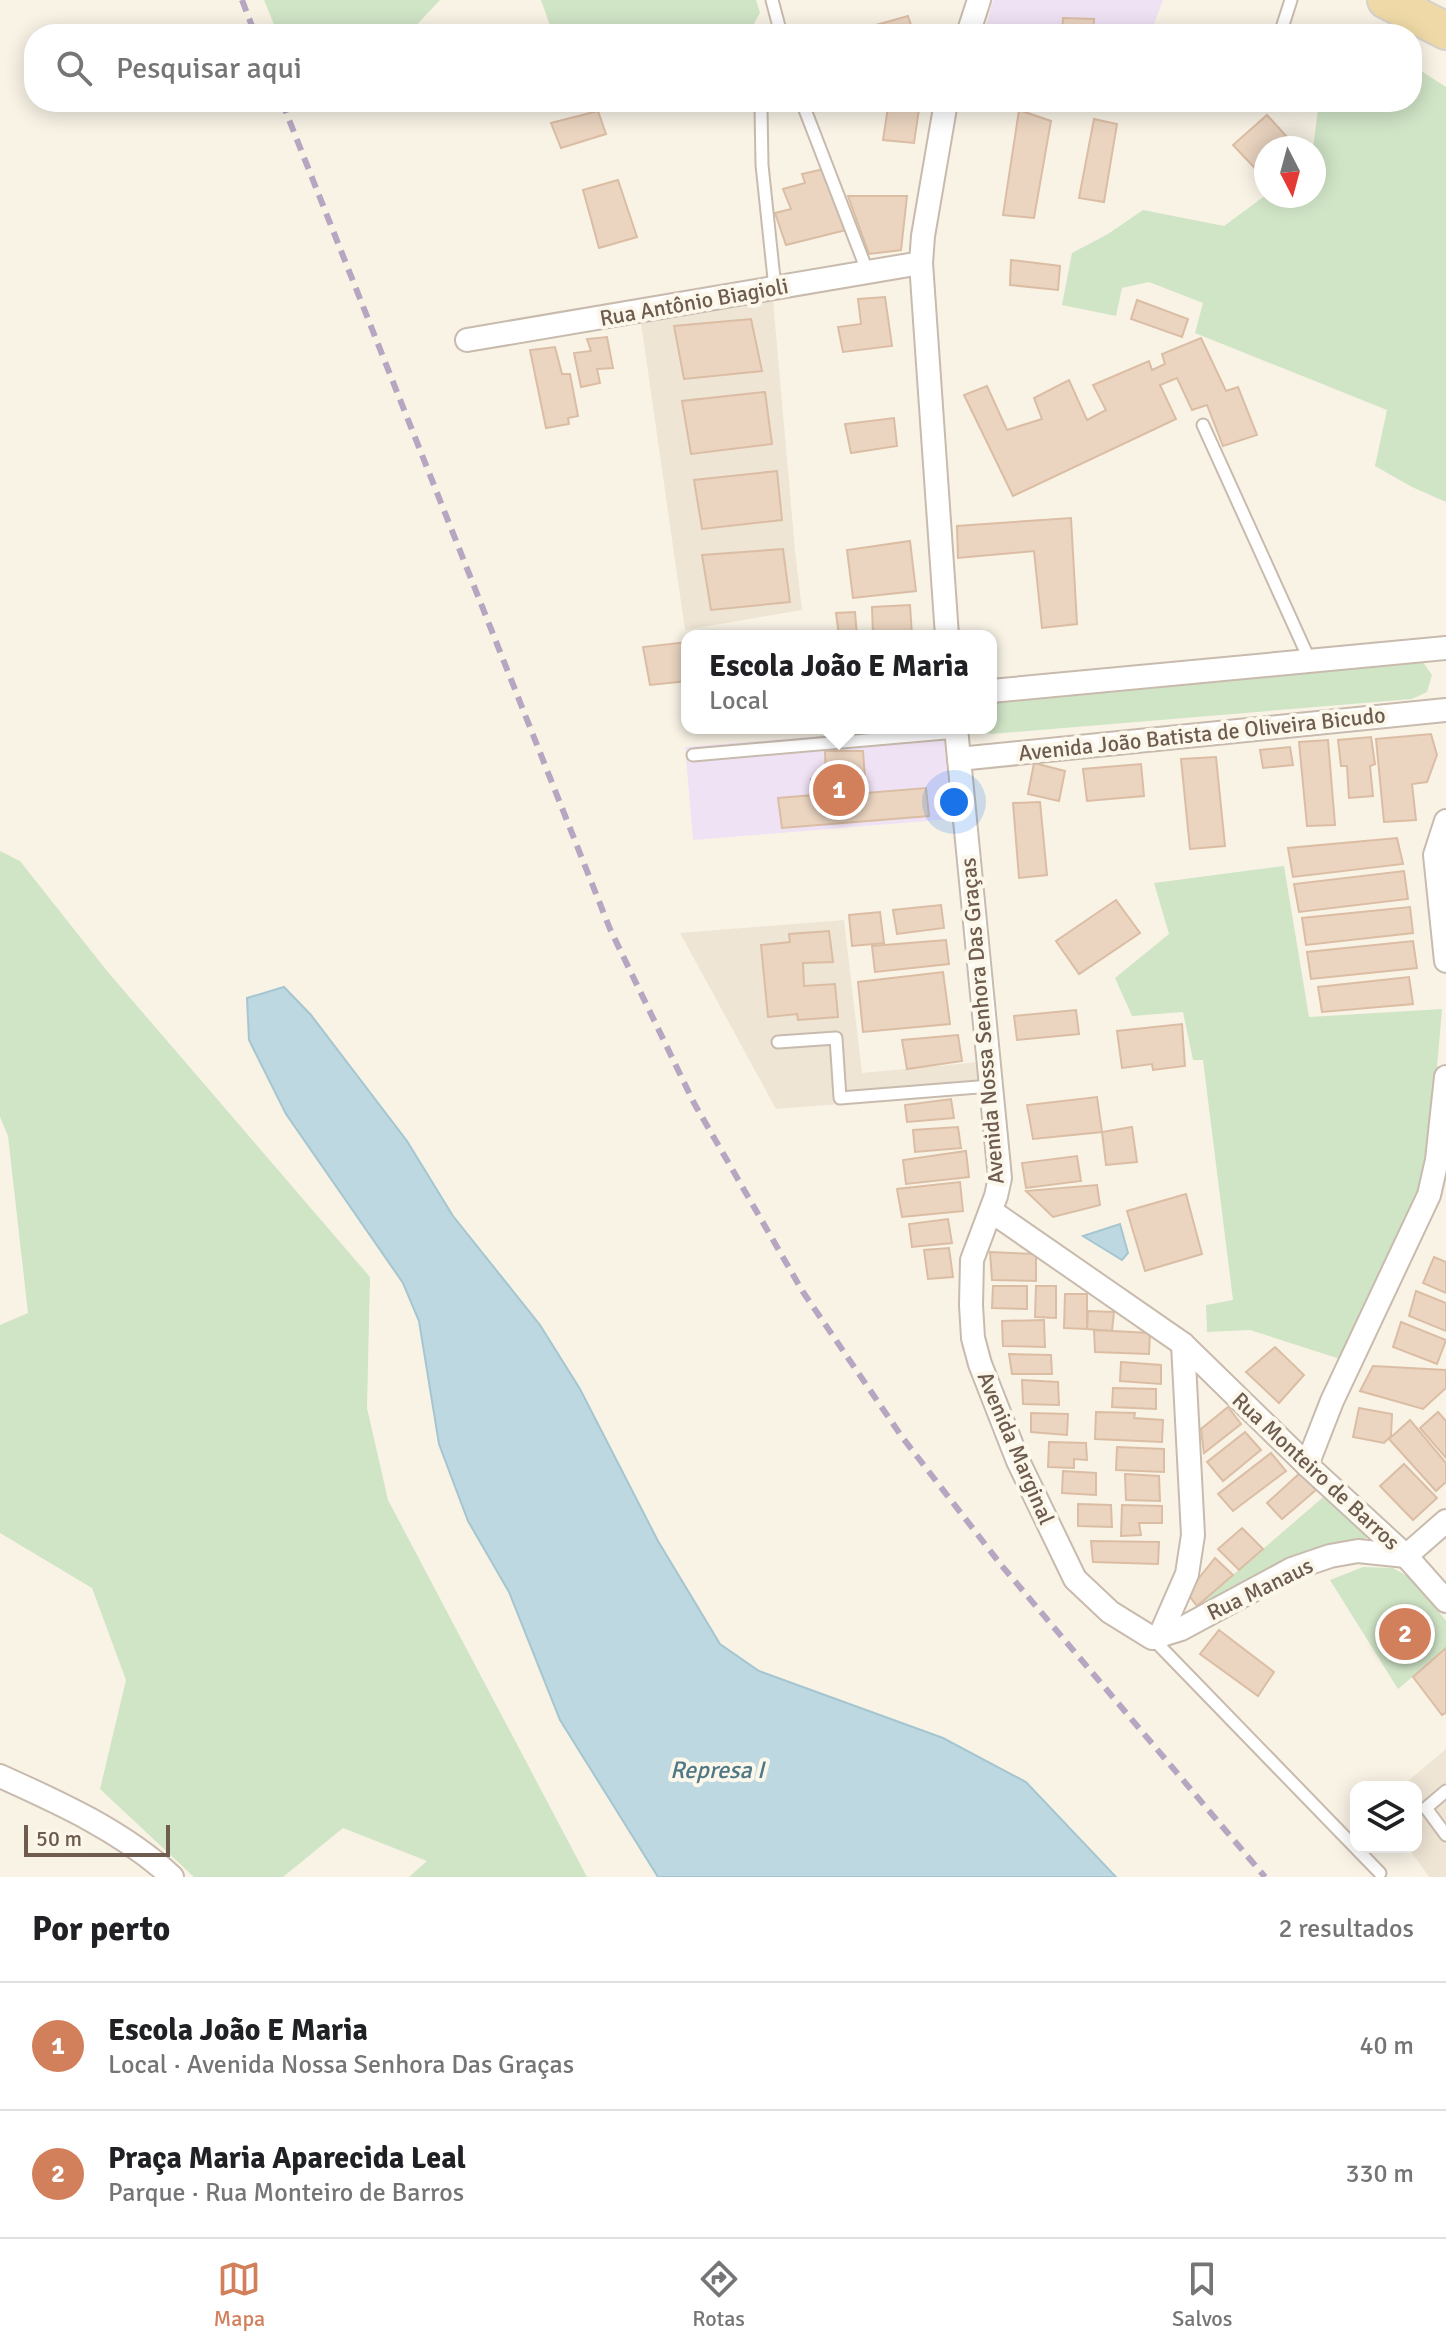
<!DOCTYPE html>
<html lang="pt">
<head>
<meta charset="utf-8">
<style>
	:root { --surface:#fff; --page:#f6f6f6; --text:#202124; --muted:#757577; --line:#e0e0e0; --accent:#d27f5b }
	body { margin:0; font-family:Signika,sans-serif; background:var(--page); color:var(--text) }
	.controls { position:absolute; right:24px; bottom:24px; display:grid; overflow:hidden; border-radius:16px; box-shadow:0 4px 20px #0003 }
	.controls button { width:72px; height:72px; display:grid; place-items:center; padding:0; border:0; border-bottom:2px solid var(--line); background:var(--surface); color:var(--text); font:40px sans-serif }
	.compass { position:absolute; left:1254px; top:136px; width:72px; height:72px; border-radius:50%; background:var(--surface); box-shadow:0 4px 20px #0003; rotate:174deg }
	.scale { position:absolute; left:24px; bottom:20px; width:146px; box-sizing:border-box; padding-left:8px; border:4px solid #6e5c4e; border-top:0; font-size:22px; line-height:28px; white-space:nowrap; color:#6e5c4e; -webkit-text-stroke:6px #fcf7eb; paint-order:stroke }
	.you { position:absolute; left:954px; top:802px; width:28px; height:28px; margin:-20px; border:6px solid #fff; border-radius:50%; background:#1a73e8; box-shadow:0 0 0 12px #1a73e833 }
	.badge { display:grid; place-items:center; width:52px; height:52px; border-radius:50%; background:var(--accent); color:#fff; font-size:26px; font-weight:700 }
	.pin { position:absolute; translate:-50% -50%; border:4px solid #fff; box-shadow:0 2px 8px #0006 }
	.popup { position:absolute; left:681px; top:630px; width:316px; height:104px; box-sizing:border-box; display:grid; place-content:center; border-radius:16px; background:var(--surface); filter:drop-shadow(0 2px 6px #0005); font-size:26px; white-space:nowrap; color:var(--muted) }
	.popup b { font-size:30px; color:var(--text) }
	.popup::after { content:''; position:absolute; left:50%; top:100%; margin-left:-16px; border:16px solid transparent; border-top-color:var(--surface) }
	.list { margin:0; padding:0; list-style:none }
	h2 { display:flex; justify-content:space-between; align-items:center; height:104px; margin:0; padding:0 32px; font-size:34px }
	h2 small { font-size:26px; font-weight:400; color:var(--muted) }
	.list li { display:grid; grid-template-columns:52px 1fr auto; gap:24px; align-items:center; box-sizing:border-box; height:128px; padding:0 32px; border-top:2px solid var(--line) }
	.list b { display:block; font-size:30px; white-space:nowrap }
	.list p { margin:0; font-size:26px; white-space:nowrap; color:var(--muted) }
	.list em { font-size:26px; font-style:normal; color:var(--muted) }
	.icon { flex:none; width:44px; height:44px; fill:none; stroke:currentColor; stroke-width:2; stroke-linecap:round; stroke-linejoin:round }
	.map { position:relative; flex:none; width:1446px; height:1877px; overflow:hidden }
	.search { position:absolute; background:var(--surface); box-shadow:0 4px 20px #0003; left:24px; right:24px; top:24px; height:88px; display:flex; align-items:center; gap:20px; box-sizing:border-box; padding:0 28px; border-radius:32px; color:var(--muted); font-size:30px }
	.sheet { height:360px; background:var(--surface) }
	nav { display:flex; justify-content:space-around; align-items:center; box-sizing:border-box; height:112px; border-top:2px solid var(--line); background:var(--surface); font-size:22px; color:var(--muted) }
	nav a { display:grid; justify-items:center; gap:4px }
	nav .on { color:var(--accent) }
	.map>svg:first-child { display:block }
	.residential { fill:#efe5d5 }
	.education { fill:#f0e2f5 }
	.green { fill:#d0e4c6 }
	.water { fill:#bdd8e0; stroke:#a5c6d0; stroke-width:2 }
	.building { fill:#ebd5c1; stroke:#dbbda4; stroke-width:2 }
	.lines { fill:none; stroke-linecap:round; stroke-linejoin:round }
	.lane-casing { stroke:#c8bbad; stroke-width:15 }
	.street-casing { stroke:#c8bbad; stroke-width:26 }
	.primary-casing { stroke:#d6d1cd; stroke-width:40 }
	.lane { stroke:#fff; stroke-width:11 }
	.street { stroke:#fff; stroke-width:22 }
	.primary { stroke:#efdaa7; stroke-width:36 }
	.rail { stroke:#b6a6c1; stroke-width:6; stroke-dasharray:12 8; stroke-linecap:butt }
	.labels { text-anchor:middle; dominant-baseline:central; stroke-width:8; stroke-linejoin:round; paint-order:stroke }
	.street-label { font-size:22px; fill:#6e5c4e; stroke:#fcf7eb }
	.water-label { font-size:24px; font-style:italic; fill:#4e7885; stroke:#fcf7eb }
</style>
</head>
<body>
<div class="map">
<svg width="1446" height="1877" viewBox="0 0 1446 1877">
	<rect width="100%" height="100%" fill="#f9f3e6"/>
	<!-- residential -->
	<g class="residential">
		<path d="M773 300 795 550 802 610 685 630 641 323Z"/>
		<path d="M844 920 862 1073 979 1062 981 1093 776 1109 680 933Z"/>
		<path d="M1446 1749V1877H1429L1408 1847H1416V1787H1401Z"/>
	</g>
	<!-- education -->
	<g class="education">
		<path d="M993 0H1163L1150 34H984Z"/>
		<path d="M918 728H943L951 819 693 840 685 747Z"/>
	</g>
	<!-- green -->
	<g class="green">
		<path d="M264 0H440L408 34H278Z"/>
		<path d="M541 0H756L760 13 748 34H553Z"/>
		<path d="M1412 65 1446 87V502L1412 487 1375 466 1387 410 1195 333 1203 303 1149 282 1122 288 1116 316 1062 305 1072 253 1108 234 1143 210 1224 226 1266 195 1314 196 1313 148 1319 102H1412Z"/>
		<path d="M1409 659 1423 662 1432 675 1427 692 1412 699 991 734 971 728H991V699Z"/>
		<path d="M0 851 20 861 107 971 370 1277 367 1408 388 1500 587 1877H409L427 1861 343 1828 283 1877H194L100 1789 126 1680 92 1588 0 1533V1325L28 1313 8 1136 0 1117Z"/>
		<path d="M1284 866 1309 1017 1442 1009 1429 1161 1424 1181 1340 1359 1250 1330 1207 1332 1206 1305 1233 1300 1203 1060H1193L1183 1012 1132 1016 1115 978 1169 934 1154 883Z"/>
		<path d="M1328 1493 1373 1536 1305 1556 1192 1610Z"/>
		<path d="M1363 1567 1393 1568 1414 1580 1446 1621V1648L1398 1689 1330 1580Z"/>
	</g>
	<!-- water -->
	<g class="water">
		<path d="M284 987 311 1015 407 1141 453 1216 540 1325 580 1389 658 1541 720 1644 759 1671 943 1738 1026 1782 1116 1877H658L560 1720 509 1592 468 1521 439 1444 419 1321 403 1283 286 1114 249 1040 247 998Z"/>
		<path d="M1120 1224 1128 1253 1122 1260 1083 1236Z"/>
	</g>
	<!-- building -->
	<g class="building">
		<path d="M908 16 914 34H879L876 25Z"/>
		<path d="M1063 18 1094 19 1093 34H1062Z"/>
		<path d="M888 107 919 109 914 143 883 140Z"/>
		<path d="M1019 110 1051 121 1034 218 1003 215Z"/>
		<path d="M598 111 606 134 561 148 551 123Z"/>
		<path d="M1267 115 1297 148H1266V180L1233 145Z"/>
		<path d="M1094 119 1117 124 1104 202 1079 198Z"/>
		<path d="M824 169 846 230 786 245 775 213 791 209 783 189 805 183 802 174Z"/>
		<path d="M618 180 637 237 599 248 583 190Z"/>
		<path d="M848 196H907L901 250 869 254Z"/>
		<path d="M1011 260 1060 266 1058 290 1010 285Z"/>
		<path d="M885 297 892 346 843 352 838 327 861 324 858 299Z"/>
		<path d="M1137 300 1188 319 1182 337 1131 319Z"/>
		<path d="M751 319 762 371 684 379 674 326Z"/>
		<path d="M607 337 613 368 597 369 600 383 581 387 574 353 591 351 587 339Z"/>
		<path d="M1201 338 1226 391 1238 387 1257 435 1223 446 1207 405 1192 410 1177 378 1160 385 1176 419 1013 496 964 395 987 386 1007 430 1042 419 1034 398 1069 380 1087 420 1106 410 1093 385 1149 361 1152 370 1165 364 1162 354Z"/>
		<path d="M555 347 562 374H570L578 416 568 418 569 424 546 428 530 350Z"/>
		<path d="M765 392 772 444 691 454 682 401Z"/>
		<path d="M894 418 897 446 851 453 845 424Z"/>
		<path d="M777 471 782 520 702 529 694 480Z"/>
		<path d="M1071 518 1077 624 1042 628 1034 551 958 558 957 526Z"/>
		<path d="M910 541 916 591 853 598 847 550Z"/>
		<path d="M783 549 790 602 711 610 702 555Z"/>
		<path d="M910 605 912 636H873L872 607Z"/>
		<path d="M855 612 857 636H839L836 613Z"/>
		<path d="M687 642V681L650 685 643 647Z"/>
		<path d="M1431 734 1437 755 1427 782 1412 784 1416 820 1384 822 1376 739Z"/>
		<path d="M1371 737 1375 764 1370 766 1373 796 1349 798 1347 766H1341L1338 740Z"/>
		<path d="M1328 740 1335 825 1307 826 1299 742Z"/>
		<path d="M1290 747 1293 765 1263 768 1260 750Z"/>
		<path d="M825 751H863L866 793 926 788 929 816 782 828 778 798 814 795 811 779H826Z"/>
		<path d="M1216 757 1225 846 1190 849 1181 759Z"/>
		<path d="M1034 763 1065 771 1059 801 1028 794Z"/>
		<path d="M1141 764 1144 796 1087 801 1083 769Z"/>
		<path d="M1040 802 1047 875 1019 878 1013 803Z"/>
		<path d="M1397 838 1403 864 1293 877 1288 848Z"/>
		<path d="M1404 871 1408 899 1299 912 1294 884Z"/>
		<path d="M1116 900 1140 933 1079 974 1056 941Z"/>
		<path d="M941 905 944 928 897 934 893 910Z"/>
		<path d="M1410 907 1413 933 1306 945 1302 918Z"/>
		<path d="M880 912 884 943 852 946 849 915Z"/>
		<path d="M829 931 833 962 803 963 804 986 835 984 838 1017 798 1020 797 1014 768 1017 761 945 790 942 789 934Z"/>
		<path d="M946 940 949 964 875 972 872 946Z"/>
		<path d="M1413 941 1417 968 1311 979 1307 952Z"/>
		<path d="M943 972 950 1024 863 1032 858 982Z"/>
		<path d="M1409 977 1413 1004 1322 1012 1318 987Z"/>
		<path d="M1076 1010 1079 1034 1017 1040 1014 1016Z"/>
		<path d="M1182 1024 1185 1066 1153 1070 1152 1064 1122 1068 1117 1031Z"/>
		<path d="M958 1035 962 1061 907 1069 902 1040Z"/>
		<path d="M1097 1097 1102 1132 1033 1139 1027 1105Z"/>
		<path d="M951 1099 954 1118 907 1122 905 1105Z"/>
		<path d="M958 1127 961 1148 915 1152 913 1130Z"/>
		<path d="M1132 1127 1137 1162 1106 1165 1102 1132Z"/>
		<path d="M966 1151 969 1177 906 1184 903 1160Z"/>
		<path d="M1077 1156 1081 1181 1026 1188 1022 1163Z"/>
		<path d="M960 1182 963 1211 902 1217 897 1189Z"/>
		<path d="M1097 1185 1100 1205 1053 1217 1026 1191Z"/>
		<path d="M1186 1194 1202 1254 1145 1271 1127 1211Z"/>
		<path d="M948 1219 952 1243 912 1247 909 1224Z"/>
		<path d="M949 1248 953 1277 928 1279 924 1250Z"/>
		<path d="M990 1252 1036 1254V1281L992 1280Z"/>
		<path d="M1434 1257 1446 1262V1293L1423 1283Z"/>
		<path d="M993 1286H1027V1309L992 1308Z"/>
		<path d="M1036 1286H1056V1318L1035 1317Z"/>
		<path d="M1416 1291 1446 1303V1331L1409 1316Z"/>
		<path d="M1065 1294H1087V1329L1064 1328Z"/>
		<path d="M1088 1311 1114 1312 1112 1331 1087 1329Z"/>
		<path d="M1044 1320 1045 1347 1003 1346 1002 1321Z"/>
		<path d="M1401 1322 1446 1340 1437 1364 1393 1347Z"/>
		<path d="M1094 1330 1150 1333 1149 1354 1095 1352Z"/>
		<path d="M1275 1347 1304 1375 1279 1403 1246 1372Z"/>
		<path d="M1009 1354 1051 1355 1052 1374H1012Z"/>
		<path d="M1121 1362 1161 1365V1384L1120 1381Z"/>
		<path d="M1373 1366 1446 1370V1388L1423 1409 1360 1391Z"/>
		<path d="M1022 1380 1058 1382 1059 1405 1023 1404Z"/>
		<path d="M1113 1388 1156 1389V1409L1112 1407Z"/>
		<path d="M1228 1407 1241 1424 1204 1453 1201 1429Z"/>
		<path d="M1359 1408 1392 1414 1391 1436 1384 1443 1353 1437Z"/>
		<path d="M1096 1412 1135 1413 1134 1418 1163 1420 1162 1442 1095 1439Z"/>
		<path d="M1438 1412 1446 1421V1458L1420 1428Z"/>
		<path d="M1031 1413 1068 1414 1067 1435 1031 1432Z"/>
		<path d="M1410 1420 1446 1463V1482L1436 1491 1389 1439Z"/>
		<path d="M1245 1432 1261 1450 1223 1481 1207 1462Z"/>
		<path d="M1049 1442 1086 1443 1087 1460 1074 1459V1468L1048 1467Z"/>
		<path d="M1117 1447 1164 1449V1472L1116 1470Z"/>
		<path d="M1271 1453 1286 1471 1233 1511 1218 1494Z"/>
		<path d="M1404 1464 1437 1498 1413 1520 1380 1486Z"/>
		<path d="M1063 1471 1096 1473V1495L1062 1493Z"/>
		<path d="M1300 1473 1316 1490 1282 1519 1267 1503Z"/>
		<path d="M1125 1474 1159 1476 1160 1501 1126 1500Z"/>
		<path d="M1078 1504 1111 1505 1112 1527 1078 1526Z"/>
		<path d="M1122 1505 1162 1506V1523H1139L1141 1535 1121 1536Z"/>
		<path d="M1242 1528 1263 1549 1239 1570 1218 1549Z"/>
		<path d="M1091 1541 1159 1542 1158 1564 1093 1562Z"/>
		<path d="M1215 1558 1233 1575 1197 1606 1187 1593Z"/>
		<path d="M1219 1630 1274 1672 1258 1696 1200 1654Z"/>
		<path d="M1446 1648V1713L1442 1715 1413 1677Z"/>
	</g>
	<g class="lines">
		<!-- lane casing -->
		<g class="lane-casing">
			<g id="lane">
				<path d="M772 0 781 34"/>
				<path d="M1280 34 1291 0"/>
				<path d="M764 102 761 108 762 165 775 288"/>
				<path d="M802 102 868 273"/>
				<path d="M1203 425 1310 661"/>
				<path d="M693 755 957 732"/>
				<path d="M778 1042 836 1038 840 1098 991 1086"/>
				<path d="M1153 1639 1380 1873"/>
				<path d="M1446 1791 1426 1808 1446 1835"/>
			</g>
		</g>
		<!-- street casing -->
		<g class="street-casing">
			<g id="street">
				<path d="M968 34 979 0"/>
				<path d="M946 102 923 236 921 263 947 636"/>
				<path d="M467 340 921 263"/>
				<path d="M991 691 1446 648"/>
				<path d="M956 728 1000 1178 996 1196 972 1260 971 1305 973 1338 980 1364 1018 1461 1075 1579 1110 1612 1152 1638 1181 1629 1292 1569 1330 1556 1358 1551 1406 1556 1446 1521"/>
				<path d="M959 759 1446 710"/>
				<path d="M1446 821 1435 855 1446 961"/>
				<path d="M991 1211 1183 1344 1307 1465 1406 1556 1446 1601"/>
				<path d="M1307 1465 1332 1401 1429 1195 1437 1160 1446 1077"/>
				<path d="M1159 1638 1187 1574 1193 1535 1183 1344"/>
				<path d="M0 1776C60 1803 124 1832 172 1877"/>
			</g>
		</g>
		<!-- primary casing -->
		<g class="primary-casing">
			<path id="primary" d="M1386 0 1446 31"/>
		</g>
		<!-- lane -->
		<use href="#lane" class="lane"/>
		<!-- street -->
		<use href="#street" class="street"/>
		<!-- primary -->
		<use href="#primary" class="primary"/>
		<!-- rail -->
		<g class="rail">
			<path d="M242 0 255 34"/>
			<path d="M282 102 610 929 694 1103 803 1292 902 1437 1002 1566 1265 1877"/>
		</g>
	</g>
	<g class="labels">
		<!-- street labels -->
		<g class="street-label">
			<text transform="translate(694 302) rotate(-10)">Rua Antônio Biagioli</text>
			<text transform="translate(1202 734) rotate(-6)">Avenida João Batista de Oliveira Bicudo</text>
			<text transform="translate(982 1021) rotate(-95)">Avenida Nossa Senhora Das Graças</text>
			<text transform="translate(1016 1448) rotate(67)">Avenida Marginal</text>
			<text transform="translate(1316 1471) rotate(43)">Rua Monteiro de Barros</text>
			<text transform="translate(1260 1589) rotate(-26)">Rua Manaus</text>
		</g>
		<!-- water labels -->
		<g class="water-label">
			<text x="717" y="1770">Represa I</text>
		</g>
	</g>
</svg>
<div class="controls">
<button><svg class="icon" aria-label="layers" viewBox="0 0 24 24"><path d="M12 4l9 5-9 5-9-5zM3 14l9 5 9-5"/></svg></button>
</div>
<svg class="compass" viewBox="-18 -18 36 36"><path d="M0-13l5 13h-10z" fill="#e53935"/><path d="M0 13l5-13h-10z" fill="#757577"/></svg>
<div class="scale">50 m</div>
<div class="you"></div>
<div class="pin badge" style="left:839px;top:790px">1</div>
<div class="popup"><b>Escola João E Maria</b>Local</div>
<div class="pin badge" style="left:1405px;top:1634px">2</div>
<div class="search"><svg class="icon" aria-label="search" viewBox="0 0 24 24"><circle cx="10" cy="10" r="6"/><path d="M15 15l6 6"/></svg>Pesquisar aqui</div>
</div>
<section class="sheet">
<h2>Por perto<small>2 resultados</small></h2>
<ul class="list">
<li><span class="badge">1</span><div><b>Escola João E Maria</b><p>Local · Avenida Nossa Senhora Das Graças</p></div><em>40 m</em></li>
<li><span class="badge">2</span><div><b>Praça Maria Aparecida Leal</b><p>Parque · Rua Monteiro de Barros</p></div><em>330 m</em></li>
</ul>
</section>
<nav>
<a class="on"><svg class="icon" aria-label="map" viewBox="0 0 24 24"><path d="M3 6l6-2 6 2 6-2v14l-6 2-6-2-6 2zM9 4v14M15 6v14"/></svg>Mapa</a>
<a><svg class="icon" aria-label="directions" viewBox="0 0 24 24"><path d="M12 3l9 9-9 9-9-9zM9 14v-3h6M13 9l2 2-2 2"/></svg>Rotas</a>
<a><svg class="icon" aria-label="saved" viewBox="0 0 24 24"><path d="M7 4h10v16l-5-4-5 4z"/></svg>Salvos</a>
</nav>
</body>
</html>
